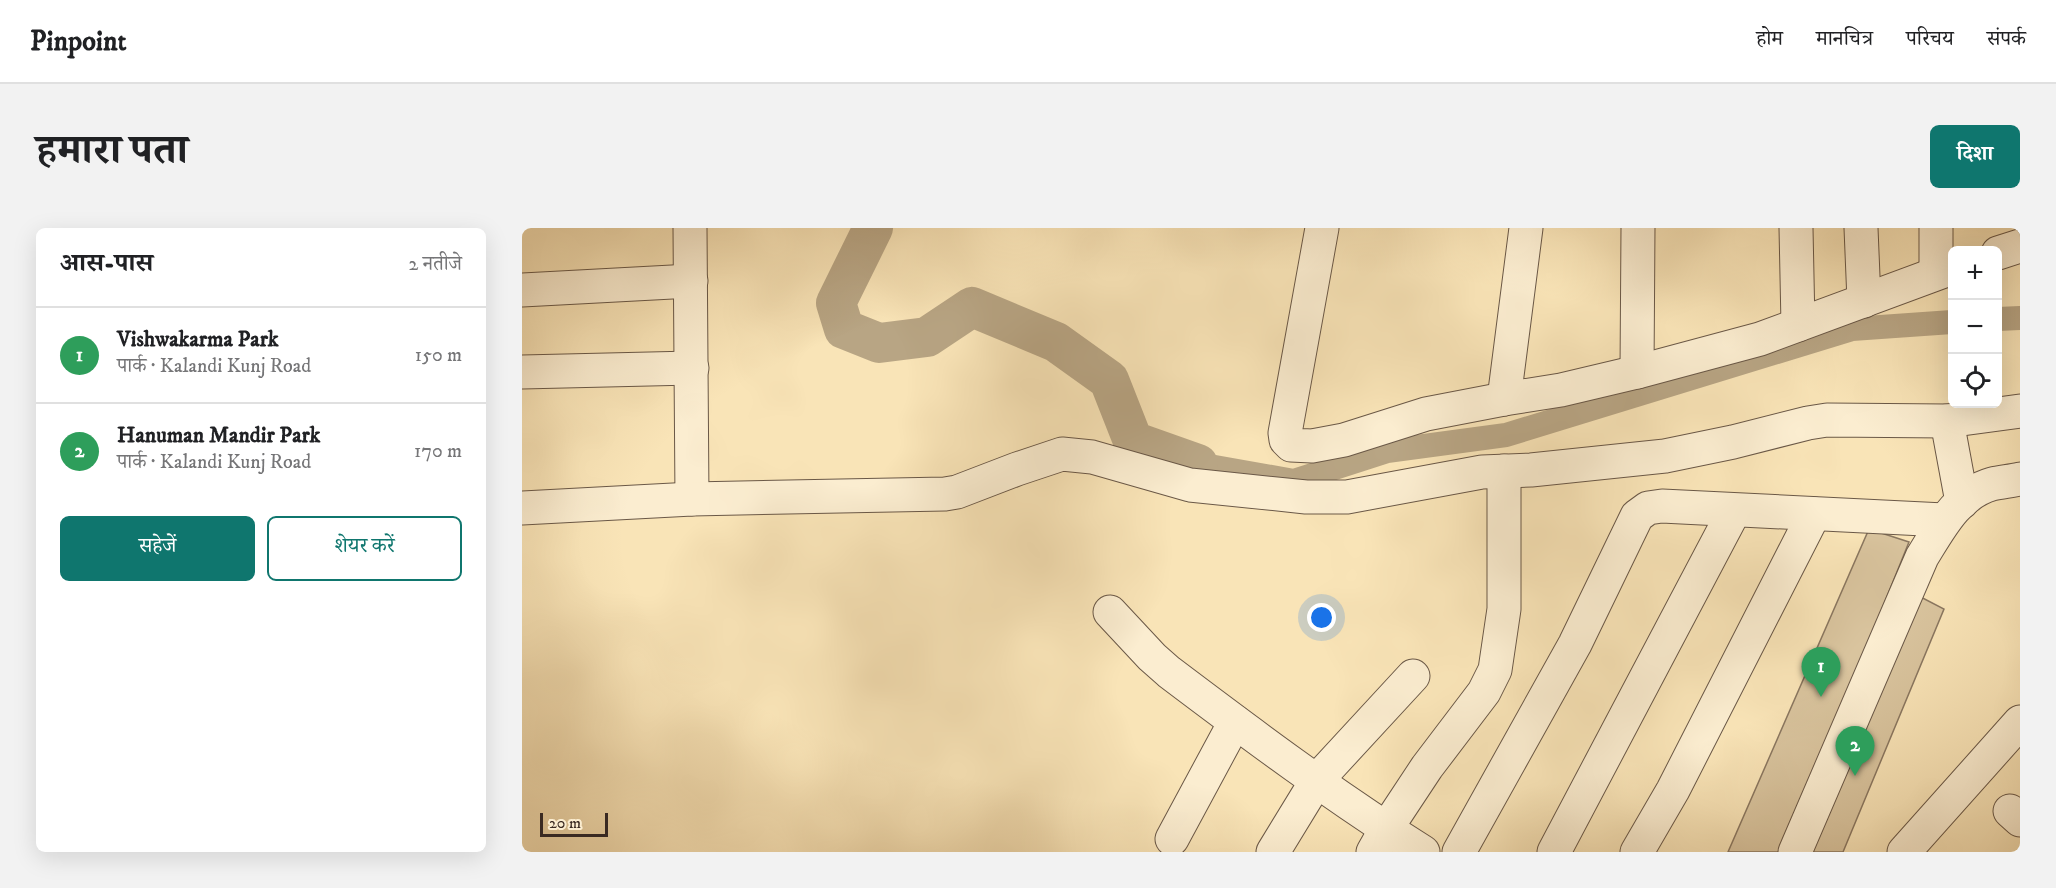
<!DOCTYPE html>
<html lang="hi">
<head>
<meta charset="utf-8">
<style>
	:root { --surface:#fff; --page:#f2f2f2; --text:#202124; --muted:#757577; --line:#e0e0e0; --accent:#0f766e }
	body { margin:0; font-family:"IM FELL DW Pica","Noto Serif Devanagari",serif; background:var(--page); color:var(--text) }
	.controls { position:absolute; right:18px; top:18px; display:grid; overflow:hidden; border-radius:9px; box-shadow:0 6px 24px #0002 }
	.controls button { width:54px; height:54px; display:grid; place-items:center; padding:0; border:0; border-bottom:2px solid var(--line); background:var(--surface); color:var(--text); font:30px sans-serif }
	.scale { position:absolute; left:18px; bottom:15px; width:68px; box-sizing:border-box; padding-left:6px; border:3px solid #3a2a22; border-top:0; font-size:16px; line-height:21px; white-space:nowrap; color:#3a2a22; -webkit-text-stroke:4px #fbedd0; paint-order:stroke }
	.you { position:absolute; left:800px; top:390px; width:21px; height:21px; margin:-15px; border:4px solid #fff; border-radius:50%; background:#1a73e8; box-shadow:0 0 0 9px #1a73e833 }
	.badge { display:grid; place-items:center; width:39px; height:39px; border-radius:50%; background:var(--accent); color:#fff; font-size:20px; font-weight:700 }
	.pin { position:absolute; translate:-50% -50px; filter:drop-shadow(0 2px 3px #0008) }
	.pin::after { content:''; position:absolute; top:32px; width:21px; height:18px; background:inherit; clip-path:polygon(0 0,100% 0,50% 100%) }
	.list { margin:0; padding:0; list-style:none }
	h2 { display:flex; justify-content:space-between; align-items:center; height:78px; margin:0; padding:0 24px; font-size:26px }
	h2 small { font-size:20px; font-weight:400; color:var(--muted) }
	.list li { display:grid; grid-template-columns:39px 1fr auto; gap:18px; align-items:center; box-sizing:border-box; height:96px; padding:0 24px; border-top:2px solid var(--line) }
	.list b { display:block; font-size:22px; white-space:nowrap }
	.list p { margin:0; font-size:20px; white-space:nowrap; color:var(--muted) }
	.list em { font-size:20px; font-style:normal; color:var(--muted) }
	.actions { display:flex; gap:12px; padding:18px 24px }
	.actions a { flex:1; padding:14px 0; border:2px solid var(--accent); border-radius:9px; text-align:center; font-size:21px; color:var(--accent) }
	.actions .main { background:var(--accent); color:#fff }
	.icon { flex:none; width:33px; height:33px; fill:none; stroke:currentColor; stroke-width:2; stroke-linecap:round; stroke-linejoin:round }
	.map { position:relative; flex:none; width:1498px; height:624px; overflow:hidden; border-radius:9px }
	header { display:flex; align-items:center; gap:36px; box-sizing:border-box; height:84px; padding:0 30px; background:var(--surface); border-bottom:2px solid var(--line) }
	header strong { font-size:28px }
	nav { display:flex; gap:33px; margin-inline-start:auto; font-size:21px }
	.intro { display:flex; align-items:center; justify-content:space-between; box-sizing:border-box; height:144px; padding:0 36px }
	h1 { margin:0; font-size:42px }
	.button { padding:15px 27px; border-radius:9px; background:var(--accent); color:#fff; font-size:21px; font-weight:700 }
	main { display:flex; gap:36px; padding:0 36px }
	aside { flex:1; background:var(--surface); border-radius:9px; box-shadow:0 6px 24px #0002 }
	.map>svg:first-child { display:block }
	.green { fill:#d9c49e; stroke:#8a7760; stroke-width:1.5 }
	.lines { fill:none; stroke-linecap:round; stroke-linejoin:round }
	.canal { stroke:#b8a584; stroke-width:24 }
	.river { stroke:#b8a584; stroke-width:40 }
	.minor-casing { stroke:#6a5847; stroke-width:35 }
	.minor { stroke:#fbedd0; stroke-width:33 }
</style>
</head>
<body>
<header>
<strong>Pinpoint</strong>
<nav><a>होम</a><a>मानचित्र</a><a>परिचय</a><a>संपर्क</a></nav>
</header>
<div class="intro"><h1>हमारा पता</h1><a class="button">दिशा</a></div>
<main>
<aside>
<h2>आस-पास<small>2 नतीजे</small></h2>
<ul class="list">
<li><span class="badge" style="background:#2e9e5b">1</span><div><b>Vishwakarma Park</b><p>पार्क · Kalandi Kunj Road</p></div><em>150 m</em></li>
<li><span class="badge" style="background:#2e9e5b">2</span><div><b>Hanuman Mandir Park</b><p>पार्क · Kalandi Kunj Road</p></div><em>170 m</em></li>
</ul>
<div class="actions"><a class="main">सहेजें</a><a>शेयर करें</a></div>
</aside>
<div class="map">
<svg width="1498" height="624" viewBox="0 0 1498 624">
	<rect width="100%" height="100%" fill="#f9e4b7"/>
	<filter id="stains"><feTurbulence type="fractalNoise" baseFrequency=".00333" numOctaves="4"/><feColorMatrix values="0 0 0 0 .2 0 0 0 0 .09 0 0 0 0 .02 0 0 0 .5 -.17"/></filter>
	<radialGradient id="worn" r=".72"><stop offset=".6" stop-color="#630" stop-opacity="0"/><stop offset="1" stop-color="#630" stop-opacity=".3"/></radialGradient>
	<!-- green -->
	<g class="green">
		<path d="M1347 301 1387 314 1262 624H1206Z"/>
		<path d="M1391 365 1422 381 1321 624H1281Z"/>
	</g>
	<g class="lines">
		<!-- canal -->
		<g class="canal">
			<path d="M1476 91 1498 90"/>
			<path d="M676 236 772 253 865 223 984 207 1330 101 1430 94"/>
		</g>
		<!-- river -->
		<path class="river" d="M351 0 314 75 322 101 357 115 405 109 450 79 534 114 587 152 611 213 676 236"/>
		<!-- minor casing -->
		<g class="minor-casing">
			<g id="minor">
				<path d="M168 0 170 271"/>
				<path d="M800 0 763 205 764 212 769 217 790 218 822 212 904 186 982 171 1039 162 1115 144 1238 111 1430 40"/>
				<path d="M1274 0 1276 97"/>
				<path d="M1339 0 1342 73"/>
				<path d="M1476 25 1498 18"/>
				<path d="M1414 45V0"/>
				<path d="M0 62 169 53"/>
				<path d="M0 144 170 140"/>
				<path d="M1115 144 1116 0"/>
				<path d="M982 171 1004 0"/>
				<path d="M1425 193 1440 274"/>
				<path d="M0 280 170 271 423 266 435 264 495 241 540 226 570 229 668 257 784 269H825L960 244 1009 242 1143 228 1211 214 1286 195 1305 192 1425 193 1498 183"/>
				<path d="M588 384 630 429 647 444C729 506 813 569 901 624"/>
				<path d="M1488 583 1498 592"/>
				<path d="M650 611 713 494"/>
				<path d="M751 624 795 552 891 448"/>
				<path d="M851 624 864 601 905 539 962 464 973 442 982 381V243"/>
				<path d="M937 624 1053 416 1115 288 1126 280 1140 278 1422 292"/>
				<path d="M1032 624 1212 283"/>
				<path d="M1115 624 1151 562 1292 286"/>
				<path d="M1273 624 1400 329C1418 300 1435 266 1470 256 1479 254 1489 253 1498 251"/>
				<path d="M1382 624 1498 494"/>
			</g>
		</g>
		<!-- minor -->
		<use href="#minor" class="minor"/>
	</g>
	<rect width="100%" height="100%" filter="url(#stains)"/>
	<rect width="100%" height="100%" fill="url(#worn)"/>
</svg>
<div class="controls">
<button>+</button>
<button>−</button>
<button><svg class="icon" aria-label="locate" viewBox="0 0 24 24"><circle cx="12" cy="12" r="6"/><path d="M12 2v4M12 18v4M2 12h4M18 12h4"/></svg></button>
</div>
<div class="scale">20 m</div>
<div class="you"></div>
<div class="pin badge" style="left:1299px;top:469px;background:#2e9e5b">1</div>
<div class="pin badge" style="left:1333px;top:548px;background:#2e9e5b">2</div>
</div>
</main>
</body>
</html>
